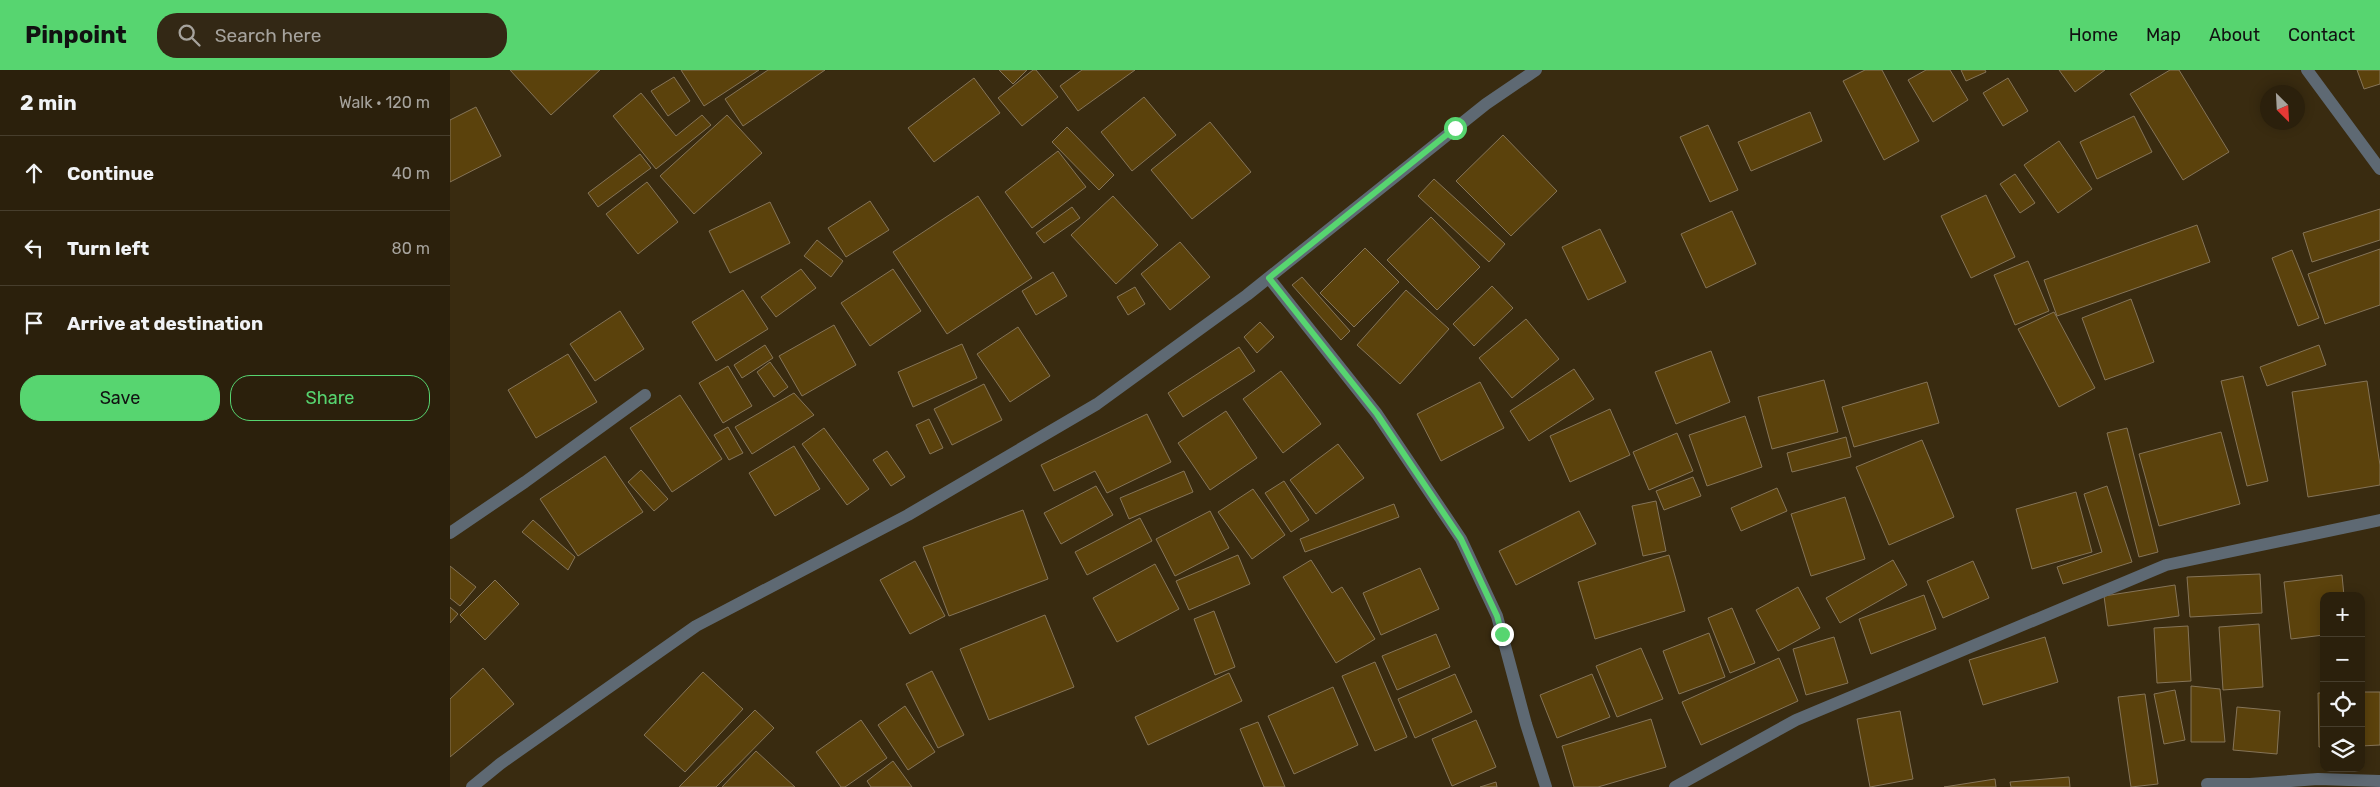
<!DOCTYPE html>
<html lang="en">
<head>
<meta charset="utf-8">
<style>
	:root { --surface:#2b200c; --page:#332815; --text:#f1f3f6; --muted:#a6a39d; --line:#473e2d; --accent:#57d570 }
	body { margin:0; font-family:Rubik,sans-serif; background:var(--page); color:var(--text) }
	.controls { position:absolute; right:15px; bottom:15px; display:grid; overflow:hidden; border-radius:10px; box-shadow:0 2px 12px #0003 }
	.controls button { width:45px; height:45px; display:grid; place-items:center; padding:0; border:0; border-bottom:1px solid var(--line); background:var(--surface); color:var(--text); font:25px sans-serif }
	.compass { position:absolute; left:1810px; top:15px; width:45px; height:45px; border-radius:50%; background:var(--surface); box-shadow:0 2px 12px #0003; rotate:156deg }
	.stop { position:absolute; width:15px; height:15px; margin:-11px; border:4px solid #57d570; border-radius:50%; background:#fff }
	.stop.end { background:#57d570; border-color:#fff; box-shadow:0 1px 5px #0008 }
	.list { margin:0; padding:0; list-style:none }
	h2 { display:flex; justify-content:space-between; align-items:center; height:65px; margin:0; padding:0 20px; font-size:21px }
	h2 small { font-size:16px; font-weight:400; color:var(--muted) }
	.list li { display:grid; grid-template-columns:32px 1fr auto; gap:15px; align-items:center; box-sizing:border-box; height:75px; padding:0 20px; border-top:1px solid var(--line) }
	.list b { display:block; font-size:19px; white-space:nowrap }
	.list em { font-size:16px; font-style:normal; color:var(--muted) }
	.actions { display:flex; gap:10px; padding:15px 20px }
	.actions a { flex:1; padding:11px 0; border:1px solid var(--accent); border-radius:20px; text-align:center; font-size:18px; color:var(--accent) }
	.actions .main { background:var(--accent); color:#111 }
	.icon { flex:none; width:28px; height:28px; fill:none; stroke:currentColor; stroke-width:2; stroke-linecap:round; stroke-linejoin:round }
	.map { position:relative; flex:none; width:1930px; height:717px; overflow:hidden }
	header { display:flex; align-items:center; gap:30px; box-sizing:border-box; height:70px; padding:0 25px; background:var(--accent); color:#111 }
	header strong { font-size:24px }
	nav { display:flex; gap:28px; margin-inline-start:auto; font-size:18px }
	.search { width:350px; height:45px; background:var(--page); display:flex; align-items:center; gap:12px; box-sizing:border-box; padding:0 18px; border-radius:20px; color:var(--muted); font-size:19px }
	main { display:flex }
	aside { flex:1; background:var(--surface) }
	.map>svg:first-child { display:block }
	.building { fill:#5b420c; stroke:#857458 }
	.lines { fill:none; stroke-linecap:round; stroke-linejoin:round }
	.minor { stroke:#5e6973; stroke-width:12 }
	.route { stroke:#57d570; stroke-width:6 }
</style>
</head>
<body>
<header>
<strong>Pinpoint</strong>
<div class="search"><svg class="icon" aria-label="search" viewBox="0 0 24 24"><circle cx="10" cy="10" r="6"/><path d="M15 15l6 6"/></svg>Search here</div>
<nav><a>Home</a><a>Map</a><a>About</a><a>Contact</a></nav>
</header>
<main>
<aside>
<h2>2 min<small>Walk · 120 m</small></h2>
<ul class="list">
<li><svg class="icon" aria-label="ahead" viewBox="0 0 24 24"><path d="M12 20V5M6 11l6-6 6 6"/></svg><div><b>Continue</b></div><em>40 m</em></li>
<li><svg class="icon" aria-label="left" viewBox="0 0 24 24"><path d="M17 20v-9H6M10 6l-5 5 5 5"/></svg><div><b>Turn left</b></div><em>80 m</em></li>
<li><svg class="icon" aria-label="arrive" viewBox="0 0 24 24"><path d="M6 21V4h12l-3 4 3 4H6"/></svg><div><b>Arrive at destination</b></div></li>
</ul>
<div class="actions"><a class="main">Save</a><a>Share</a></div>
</aside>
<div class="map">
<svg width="1930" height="717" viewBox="0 0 1930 717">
	<rect width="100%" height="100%" fill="#392b10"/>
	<!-- building -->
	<g class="building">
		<path d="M60 0H150L101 45Z"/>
		<path d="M231 0H309L254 36Z"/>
		<path d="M318 0H375L293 56 275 29Z"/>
		<path d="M549 0H577L563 14Z"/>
		<path d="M583 0H586L608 27 572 56 548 28Z"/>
		<path d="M632 0H685L628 41 610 16Z"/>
		<path d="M1415 0H1432L1469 71 1434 90 1393 11Z"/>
		<path d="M1476 0H1500L1518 30 1483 52 1458 10Z"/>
		<path d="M1511 0H1535L1536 2 1516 11Z"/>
		<path d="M1609 0H1655L1625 22Z"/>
		<path d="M1720 0H1729L1779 82 1733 110 1680 24Z"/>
		<path d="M1907 0H1930V14L1914 19Z"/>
		<path d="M224 7 240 31 218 46 201 21Z"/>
		<path d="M524 8 550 43 484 92 458 58Z"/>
		<path d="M1558 8 1578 41 1553 56 1533 23Z"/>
		<path d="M191 23 226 66 252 45 261 55 206 99 163 46Z"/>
		<path d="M694 27 726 65 682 101 651 62Z"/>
		<path d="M26 37 51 86 0 112V50Z"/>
		<path d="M1360 42 1372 71 1301 101 1288 72Z"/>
		<path d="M277 45 312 83 244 144 210 106Z"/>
		<path d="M1684 46 1702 82 1647 109 1630 72Z"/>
		<path d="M760 52 801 102 742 149 701 100Z"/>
		<path d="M1258 55 1288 120 1260 132 1230 67Z"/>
		<path d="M617 57 664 105 649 120 602 72Z"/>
		<path d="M1053 65 1107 121 1061 166 1006 111Z"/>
		<path d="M1609 71 1642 119 1608 143 1574 95Z"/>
		<path d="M608 81 636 117 582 158 555 122Z"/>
		<path d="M190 84 201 98 148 137 138 123Z"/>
		<path d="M1565 104 1585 133 1570 143 1550 114Z"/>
		<path d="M984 109 1055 174 1039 192 968 126Z"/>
		<path d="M197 112 228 152 188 184 156 144Z"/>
		<path d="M1536 125 1565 187 1521 208 1491 146Z"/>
		<path d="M528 126 582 208 497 264 443 182Z"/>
		<path d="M663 126 708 175 666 214 621 165Z"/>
		<path d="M420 131 439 160 396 187 378 158Z"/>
		<path d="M320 132 340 173 280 203 259 161Z"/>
		<path d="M622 137 630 148 594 173 586 163Z"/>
		<path d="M1930 139V170L1862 192 1853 163Z"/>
		<path d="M1282 141 1306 194 1256 218 1231 164Z"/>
		<path d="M981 147 1030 197 987 240 937 190Z"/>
		<path d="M1747 155 1760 192 1607 246 1594 210Z"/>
		<path d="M1150 159 1176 212 1138 230 1112 177Z"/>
		<path d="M367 170 393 191 381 207 354 186Z"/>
		<path d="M730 172 760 207 720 240 691 204Z"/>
		<path d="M915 178 949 212 904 257 870 223Z"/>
		<path d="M1930 179V235L1875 254 1858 204Z"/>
		<path d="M1842 180 1869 248 1848 256 1822 188Z"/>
		<path d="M1578 191 1599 241 1565 255 1544 205Z"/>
		<path d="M351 199 366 218 326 247 311 227Z"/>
		<path d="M443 199 471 241 420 276 391 233Z"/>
		<path d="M603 202 617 226 586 245 572 221Z"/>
		<path d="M852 207 900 261 891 270 842 215Z"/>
		<path d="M1042 216 1063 238 1024 276 1003 254Z"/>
		<path d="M685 217 695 234 678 245 667 227Z"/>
		<path d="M293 220 318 259 266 291 242 252Z"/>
		<path d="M956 220 999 259 950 314 907 275Z"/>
		<path d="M1681 229 1704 292 1655 310 1632 248Z"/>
		<path d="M170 241 194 279 145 311 120 274Z"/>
		<path d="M1604 242 1645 318 1609 337 1568 259Z"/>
		<path d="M1076 249 1109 289 1062 328 1029 288Z"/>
		<path d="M810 252 824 267 807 283 794 267Z"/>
		<path d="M384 255 406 295 352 326 329 286Z"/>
		<path d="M568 257 600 306 560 332 527 284Z"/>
		<path d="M512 274 527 308 463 337 448 302Z"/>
		<path d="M315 275 323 288 292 308 284 295Z"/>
		<path d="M1869 275 1876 295 1817 316 1810 297Z"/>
		<path d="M789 277 805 301 733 347 718 323Z"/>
		<path d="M1261 281 1280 332 1226 354 1205 302Z"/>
		<path d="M118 284 147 332 86 368 58 320Z"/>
		<path d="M320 292 338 317 324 327 307 302Z"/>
		<path d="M278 296 302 336 273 353 249 313Z"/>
		<path d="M1124 299 1144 329 1079 371 1060 341Z"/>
		<path d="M831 301 871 354 833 383 793 329Z"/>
		<path d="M1793 306 1818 411 1797 416 1771 311Z"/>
		<path d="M1374 310 1388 362 1322 379 1308 327Z"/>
		<path d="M1917 311 1930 395V415L1858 427 1842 322Z"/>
		<path d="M1030 312 1054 358 991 391 967 344Z"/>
		<path d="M1477 312 1489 353 1404 377 1392 337Z"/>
		<path d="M534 314 552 350 502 375 484 339Z"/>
		<path d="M344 323 364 345 302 384 285 357Z"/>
		<path d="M230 325 272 389 222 422 180 358Z"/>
		<path d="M1160 339 1180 385 1120 412 1100 366Z"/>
		<path d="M776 341 807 388 760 420 728 373Z"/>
		<path d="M697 344 721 392 657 423 645 401 604 421 591 395Z"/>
		<path d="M1295 346 1312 397 1257 416 1239 365Z"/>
		<path d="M479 349 493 378 480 384 466 355Z"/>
		<path d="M278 357 293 383 279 390 264 365Z"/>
		<path d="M374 358 419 419 397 435 352 374Z"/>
		<path d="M1677 358 1708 482 1689 487 1657 363Z"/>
		<path d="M1771 362 1790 434 1709 456 1689 384Z"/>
		<path d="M1227 363 1243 401 1199 420 1183 382Z"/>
		<path d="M1396 367 1401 387 1342 402 1337 383Z"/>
		<path d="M1472 370 1504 447 1439 475 1406 397Z"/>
		<path d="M888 374 914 408 866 444 840 410Z"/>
		<path d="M344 376 370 419 325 446 299 403Z"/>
		<path d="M437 381 455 407 441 416 423 390Z"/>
		<path d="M155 386 193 442 128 486 90 429Z"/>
		<path d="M191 400 218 429 204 441 178 412Z"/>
		<path d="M734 401 743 422 679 449 670 428Z"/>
		<path d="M1243 407 1251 426 1214 440 1206 421Z"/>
		<path d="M834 411 859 450 841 462 815 423Z"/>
		<path d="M646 416 663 445 611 474 594 443Z"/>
		<path d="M1657 416 1682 492 1613 514 1607 497 1652 482 1634 424Z"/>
		<path d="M1327 418 1337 441 1291 461 1281 438Z"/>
		<path d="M803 419 835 465 802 489 768 442Z"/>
		<path d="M1626 422 1642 482 1582 499 1566 439Z"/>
		<path d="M1395 427 1415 489 1361 506 1341 444Z"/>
		<path d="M1206 431 1216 481 1193 486 1182 436Z"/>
		<path d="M944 434 949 447 855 482 850 469Z"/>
		<path d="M573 440 598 509 499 546 473 477Z"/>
		<path d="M760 441 779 478 725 506 706 469Z"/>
		<path d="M1129 441 1146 474 1066 515 1049 481Z"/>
		<path d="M690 448 702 471 637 505 625 482Z"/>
		<path d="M83 450 125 487 118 500 72 462Z"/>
		<path d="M788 485 800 514 739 540 726 511Z"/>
		<path d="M1219 485 1235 541 1145 569 1128 512Z"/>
		<path d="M861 490 882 523 892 517 925 569 886 593 833 507Z"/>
		<path d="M1443 490 1457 515 1390 553 1376 528Z"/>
		<path d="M465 491 495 546 460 564 430 510Z"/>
		<path d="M1523 491 1539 528 1493 548 1477 511Z"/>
		<path d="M705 494 729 539 667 572 643 528Z"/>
		<path d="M0 496 26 517 10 536 0 528Z"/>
		<path d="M970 498 989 539 931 565 913 523Z"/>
		<path d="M1810 504 1812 543 1740 547 1737 507Z"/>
		<path d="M1892 505 1894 526H1874V565L1841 569 1834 512Z"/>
		<path d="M45 510 69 534 35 570 10 545Z"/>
		<path d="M1725 515 1729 546 1658 556 1654 526Z"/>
		<path d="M1348 517 1370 558 1328 581 1306 540Z"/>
		<path d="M1474 525 1486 559 1421 584 1409 549Z"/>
		<path d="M0 537 8 544 0 553Z"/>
		<path d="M1282 538 1305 593 1280 603 1258 548Z"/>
		<path d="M764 541 785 597 765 605 744 549Z"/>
		<path d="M595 545 624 617 539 650 510 579Z"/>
		<path d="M1809 554 1813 617 1773 620 1769 557Z"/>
		<path d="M1738 556 1741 611 1707 613 1704 558Z"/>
		<path d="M1259 563 1275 607 1229 624 1213 581Z"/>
		<path d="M986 564 1000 597 947 620 932 586Z"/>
		<path d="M1384 567 1398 613 1356 625 1343 579Z"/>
		<path d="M1595 567 1608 612 1533 635 1519 590Z"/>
		<path d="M1191 578 1213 629 1167 647 1146 596Z"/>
		<path d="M1329 588 1348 631 1251 675 1232 632Z"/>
		<path d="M925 592 957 667 925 681 892 606Z"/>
		<path d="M33 598 64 634 0 687V629Z"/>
		<path d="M482 601 514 665 488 678 456 614Z"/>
		<path d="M253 602 293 639 235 702 194 665Z"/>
		<path d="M779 603 792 631 698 675 685 647Z"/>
		<path d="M1005 604 1022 642 965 668 948 629Z"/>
		<path d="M1142 604 1160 647 1107 668 1090 625Z"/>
		<path d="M1741 616 1770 619 1775 672H1741Z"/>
		<path d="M883 617 908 675 844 704 818 646Z"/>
		<path d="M1725 620 1735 670 1714 674 1704 624Z"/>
		<path d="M1911 622H1930V675L1911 676Z"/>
		<path d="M1868 623H1874V677H1869Z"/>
		<path d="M1695 624 1708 714 1681 717 1668 627Z"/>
		<path d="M455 636 485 682 458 700 428 655Z"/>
		<path d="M1787 637 1830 641 1827 684 1783 680Z"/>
		<path d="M305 640 324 658 266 717H229Z"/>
		<path d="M1450 641 1463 709 1420 717 1407 649Z"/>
		<path d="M1201 649 1216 697 1148 717H1124L1112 676Z"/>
		<path d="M411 650 437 688 395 717H391L366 682Z"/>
		<path d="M1026 650 1046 697 1002 716 982 669Z"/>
		<path d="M808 652 835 717H814L790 659Z"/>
		<path d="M306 681 345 717H272Z"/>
		<path d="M443 691 462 717H421L417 711Z"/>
		<path d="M1619 707 1620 717H1561L1560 712Z"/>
		<path d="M1545 709 1546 717H1494Z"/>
		<path d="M1046 712 1047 717H1030Z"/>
	</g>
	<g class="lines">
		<!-- minor -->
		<g class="minor">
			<path d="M1857 0 1930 99"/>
			<path d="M819 208 927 344 1011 469 1047 546 1076 654 1096 717"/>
			<path d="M0 463 75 412 195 325"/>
			<path d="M1757 714H1800L1868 709 1930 711"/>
			<path d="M22 717 50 694 246 556 458 445 647 334 797 225 1036 34 1086 0"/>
			<path d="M1225 717 1346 650 1716 495 1930 450"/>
		</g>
	</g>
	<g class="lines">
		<!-- route -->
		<path class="route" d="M1005 58 819 208 927 344 1011 469 1047 546 1052 564"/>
	</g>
</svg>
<div class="controls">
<button>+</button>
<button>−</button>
<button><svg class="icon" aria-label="locate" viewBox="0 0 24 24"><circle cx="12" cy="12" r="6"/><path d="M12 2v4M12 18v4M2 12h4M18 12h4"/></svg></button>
<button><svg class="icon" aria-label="layers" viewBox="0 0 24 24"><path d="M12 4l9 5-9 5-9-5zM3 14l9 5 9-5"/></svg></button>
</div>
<svg class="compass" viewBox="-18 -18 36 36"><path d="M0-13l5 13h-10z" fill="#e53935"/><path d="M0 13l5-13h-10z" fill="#a6a39d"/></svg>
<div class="stop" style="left:1005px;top:58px"></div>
<div class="stop end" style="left:1052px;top:564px"></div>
</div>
</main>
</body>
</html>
